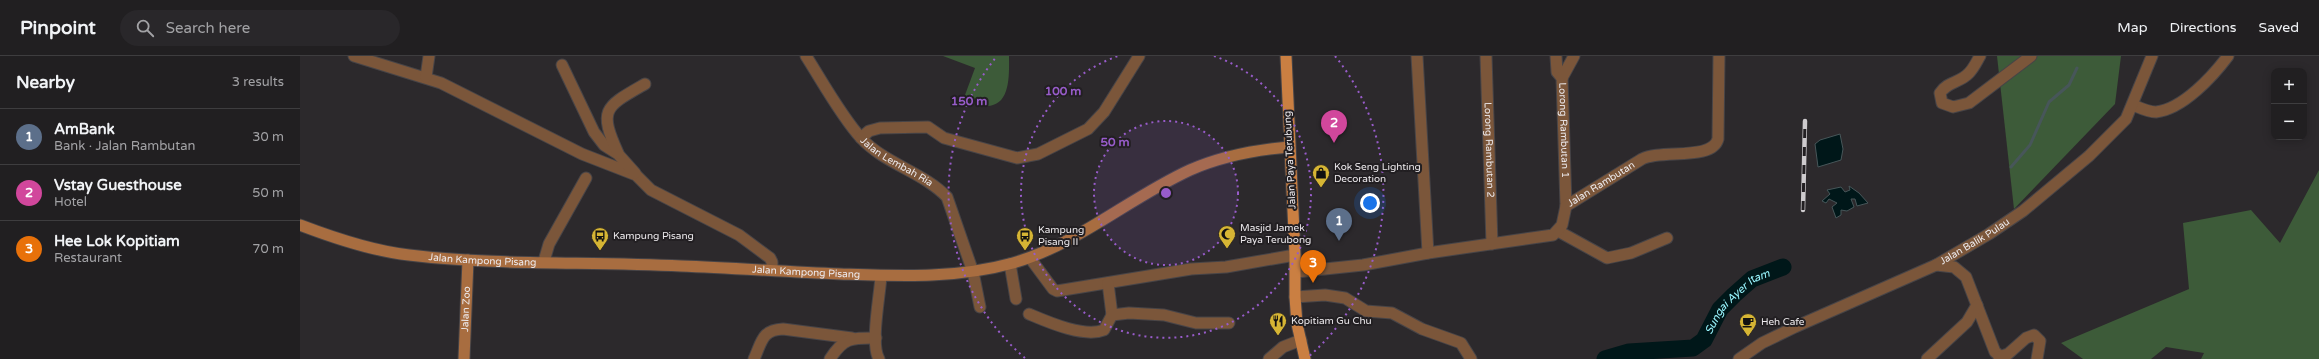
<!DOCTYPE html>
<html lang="en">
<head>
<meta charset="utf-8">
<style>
	:root { --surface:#211f21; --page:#29272a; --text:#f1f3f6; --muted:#a2a2a5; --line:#3e3d3f; --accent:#0b8043 }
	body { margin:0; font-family:"Varela Round",sans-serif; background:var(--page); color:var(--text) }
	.controls { position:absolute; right:12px; top:12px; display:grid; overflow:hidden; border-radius:8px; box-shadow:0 2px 10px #0003 }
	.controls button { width:36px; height:36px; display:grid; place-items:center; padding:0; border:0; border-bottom:1px solid var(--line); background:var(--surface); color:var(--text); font:20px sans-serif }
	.you { position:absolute; left:1070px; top:147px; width:14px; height:14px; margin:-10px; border:3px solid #fff; border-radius:50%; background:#1a73e8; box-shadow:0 0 0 6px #1a73e833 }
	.badge { display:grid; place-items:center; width:26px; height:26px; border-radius:50%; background:var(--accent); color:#fff; font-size:13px; font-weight:700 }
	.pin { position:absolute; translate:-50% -33px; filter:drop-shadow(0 1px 2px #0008) }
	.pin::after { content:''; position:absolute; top:21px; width:14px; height:12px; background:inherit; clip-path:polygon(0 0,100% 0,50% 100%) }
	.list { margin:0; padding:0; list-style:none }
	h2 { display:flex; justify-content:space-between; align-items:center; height:52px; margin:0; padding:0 16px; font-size:17px }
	h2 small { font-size:13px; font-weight:400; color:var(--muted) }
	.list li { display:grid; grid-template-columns:26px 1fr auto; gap:12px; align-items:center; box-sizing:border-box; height:56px; padding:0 16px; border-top:1px solid var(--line) }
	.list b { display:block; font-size:15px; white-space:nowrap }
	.list p { margin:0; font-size:13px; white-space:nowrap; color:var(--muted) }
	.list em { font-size:13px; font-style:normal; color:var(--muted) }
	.icon { flex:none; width:22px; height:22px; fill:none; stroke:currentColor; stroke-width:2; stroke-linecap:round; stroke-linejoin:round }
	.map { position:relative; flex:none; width:2019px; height:303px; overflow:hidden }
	header { display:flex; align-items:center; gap:24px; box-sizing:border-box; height:56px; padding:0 20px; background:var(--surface); border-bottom:1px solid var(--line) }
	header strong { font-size:19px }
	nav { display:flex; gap:22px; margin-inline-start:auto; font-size:14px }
	.search { width:280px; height:36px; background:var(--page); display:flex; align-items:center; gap:10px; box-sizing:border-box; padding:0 14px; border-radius:22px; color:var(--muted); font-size:15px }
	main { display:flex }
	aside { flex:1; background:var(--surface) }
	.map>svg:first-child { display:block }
	.green { fill:#3d5b39 }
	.water { fill:#001719; stroke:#475659 }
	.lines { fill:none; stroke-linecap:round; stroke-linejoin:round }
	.stream { stroke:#475659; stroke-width:3 }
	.river { stroke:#001719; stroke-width:17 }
	.minor-casing { stroke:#474447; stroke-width:13 }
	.secondary-casing { stroke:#474447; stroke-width:13 }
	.primary-casing { stroke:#474447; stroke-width:13 }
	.minor { stroke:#7b563a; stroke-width:11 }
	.secondary { stroke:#a86d40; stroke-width:11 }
	.primary { stroke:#ca7f42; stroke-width:11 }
	.rail-casing { stroke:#cecbce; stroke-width:4.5 }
	.rail { stroke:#221f22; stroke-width:3; stroke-dasharray:9; stroke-linecap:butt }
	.ring { fill:none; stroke:#985cca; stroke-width:2; stroke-dasharray:2 4 }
	.labels { text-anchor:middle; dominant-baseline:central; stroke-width:4; stroke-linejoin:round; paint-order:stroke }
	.street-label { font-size:10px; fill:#edeaed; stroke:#221f22 }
	.poi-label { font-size:10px; fill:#edeaed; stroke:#221f22; text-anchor:start }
	.water-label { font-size:11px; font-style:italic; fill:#99f7ff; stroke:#221f22 }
	.centre { fill:#985cca; stroke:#221f22; stroke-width:2 }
	.ring-label { font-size:12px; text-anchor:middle; font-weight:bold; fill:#985cca; stroke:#221f22; stroke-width:4; stroke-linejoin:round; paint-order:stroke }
</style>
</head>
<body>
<header>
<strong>Pinpoint</strong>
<div class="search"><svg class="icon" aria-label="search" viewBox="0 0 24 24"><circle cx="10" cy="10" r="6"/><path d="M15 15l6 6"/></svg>Search here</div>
<nav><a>Map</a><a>Directions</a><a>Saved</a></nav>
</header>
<main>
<aside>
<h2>Nearby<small>3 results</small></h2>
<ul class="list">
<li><span class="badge" style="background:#5c6f8a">1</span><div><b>AmBank</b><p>Bank · Jalan Rambutan</p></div><em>30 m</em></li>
<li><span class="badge" style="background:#d1479c">2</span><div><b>Vstay Guesthouse</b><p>Hotel</p></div><em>50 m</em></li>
<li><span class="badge" style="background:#e8710a">3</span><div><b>Hee Lok Kopitiam</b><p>Restaurant</p></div><em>70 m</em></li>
</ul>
</aside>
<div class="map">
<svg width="2019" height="303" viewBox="0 0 2019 303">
	<rect width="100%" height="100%" fill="#2c292c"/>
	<!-- green -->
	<g class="green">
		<path d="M643 0H709C709 15 711 44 693 49 688 51 681 49 677 49L665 39 675 12Z"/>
		<path d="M1697 0H1821L1815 48 1714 153Z"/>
		<path d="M2019 114V303H1901L1904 297 1866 291 1851 303H1783L1761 287 1889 233 1883 167 1951 154 1980 187Z"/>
	</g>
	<!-- water -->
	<g class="water">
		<path d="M1540 78 1543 93 1541 104 1518 111 1515 88 1520 84Z"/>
		<path d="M1549 130 1559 137 1568 147 1557 150 1555 143H1551L1554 151 1547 155 1541 154V159L1536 162 1532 151 1537 147 1529 143 1526 147 1522 145 1530 138 1527 134 1541 131 1545 136 1550 134Z"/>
	</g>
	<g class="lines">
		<!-- stream -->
		<path class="stream" d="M1711 111 1730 89 1749 46 1769 29 1777 12"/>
		<!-- river -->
		<path class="river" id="s1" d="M1305 303 1329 296 1393 292 1404 284 1420 253 1434 239 1452 223 1483 211"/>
		<!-- minor casing -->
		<g class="minor-casing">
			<g id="minor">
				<path d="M54 0 141 27 282 98 336 119 351 134 439 179 470 202 472 206V214"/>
				<path id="s2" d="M506 0C522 25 541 60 561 82 585 108 623 116 647 141L673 216 680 251"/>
				<path d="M1117 0 1128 197"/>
				<path id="s3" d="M1186 0 1192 188"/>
				<path id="s4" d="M1256 0 1257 16 1262 22 1266 150"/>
				<path d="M1680 0C1677 5 1674 12 1669 17 1660 27 1648 25 1640 37L1642 47 1653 51 1669 47 1731 0"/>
				<path d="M262 9 294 76 304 89 318 98 335 117"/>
				<path d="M126 21 129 0"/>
				<path d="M1262 22 1274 0"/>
				<path d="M1833 49C1840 52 1848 56 1856 56 1883 53 1913 20 1928 0"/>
				<path d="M561 82 569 75 580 72 628 71 644 82 717 102 738 98 788 73 804 56 839 0"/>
				<path d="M318 97C298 53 305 51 345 28"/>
				<path d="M1258 175 1307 202 1331 197 1367 182"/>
				<path d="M730 202 753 233 757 235 891 213 926 211 995 199"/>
				<path d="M244 205 249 188 286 122"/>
				<path d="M710 208 716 243"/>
				<path d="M1636 209 1654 211 1666 221 1695 296 1704 303"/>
				<path id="s5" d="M996 216 1063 209 1128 197 1253 179 1262 169 1266 150 1342 103C1361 93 1412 105 1418 83L1419 0"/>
				<path d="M808 227 812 259"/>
				<path d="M995 241 1025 239 1045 242 1066 255 1092 257 1122 273 1161 287 1171 303"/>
				<path d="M729 258C748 266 784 282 804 274L812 259 829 257 864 259 896 267H929"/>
				<path d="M1699 301 1708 298 1726 282 1734 279 1740 285 1737 303"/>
				<path d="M454 303C462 285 462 274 483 273L552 282"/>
				<path d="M530 303C544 281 552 282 576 282"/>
				<path d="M579 303C570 288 580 239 581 220"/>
				<path d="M969 303 983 291 1001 284"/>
				<path id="s6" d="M1439 303 1462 287 1495 271 1636 209 1689 178 1723 155 1789 100 1826 63 1852 0"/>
				<path d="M1627 303 1667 266 1677 249"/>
			</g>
		</g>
		<!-- secondary casing -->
		<g class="secondary-casing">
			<g id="secondary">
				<path id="s7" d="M0 169C34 182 72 195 109 199 199 210 290 205 381 210 434 212 487 216 540 218 599 220 655 223 713 207 778 188 829 142 890 114 922 100 954 94 989 91"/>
				<path id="s8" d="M164 303 168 204"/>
			</g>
		</g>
		<!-- primary casing -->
		<g class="primary-casing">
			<path id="primary" d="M986 0 995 199V241L997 268 1005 303"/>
		</g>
		<!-- minor -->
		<use href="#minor" class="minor"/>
		<!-- secondary -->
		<use href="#secondary" class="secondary"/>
		<!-- primary -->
		<use href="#primary" class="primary"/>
		<!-- rail casing -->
		<g class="rail-casing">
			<path id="rail" d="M1503 154 1505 65"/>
		</g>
		<!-- rail -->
		<use href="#rail" class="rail"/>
	</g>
	<!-- distance rings -->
	<circle cx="866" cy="137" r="72" fill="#985cca" fill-opacity=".12"/>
	<g class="ring">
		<circle cx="866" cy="137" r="72"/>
		<path d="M914 0A145 145 0 1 1 818 0"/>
		<path d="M725 302A217 217 0 0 1 697 0M1035 0A217 217 0 0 1 1007 302"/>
	</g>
	<!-- icons -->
	<defs>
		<g id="shop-pin" transform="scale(0.9)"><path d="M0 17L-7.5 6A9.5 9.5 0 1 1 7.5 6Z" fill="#d6b534" stroke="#221f22"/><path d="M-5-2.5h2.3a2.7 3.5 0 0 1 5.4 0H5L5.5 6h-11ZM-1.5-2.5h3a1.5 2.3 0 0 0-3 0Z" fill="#111"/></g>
		<g id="mosque-pin" transform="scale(0.9)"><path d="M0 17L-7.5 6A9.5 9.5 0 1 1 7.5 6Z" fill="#d6b534" stroke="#221f22"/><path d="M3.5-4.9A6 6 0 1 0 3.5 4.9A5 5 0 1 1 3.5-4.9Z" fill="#111"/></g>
		<g id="bus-pin" transform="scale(0.9)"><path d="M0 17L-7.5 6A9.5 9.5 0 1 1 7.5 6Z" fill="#d6b534" stroke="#221f22"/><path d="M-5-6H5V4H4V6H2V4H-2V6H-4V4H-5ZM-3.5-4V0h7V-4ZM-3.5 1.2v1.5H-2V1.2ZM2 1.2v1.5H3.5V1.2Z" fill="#111"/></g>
		<g id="restaurant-pin" transform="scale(0.9)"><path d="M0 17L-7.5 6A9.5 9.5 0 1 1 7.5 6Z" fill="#d6b534" stroke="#221f22"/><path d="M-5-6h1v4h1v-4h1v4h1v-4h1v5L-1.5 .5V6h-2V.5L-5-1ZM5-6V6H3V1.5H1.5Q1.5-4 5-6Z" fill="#111"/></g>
		<g id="cafe-pin" transform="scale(0.9)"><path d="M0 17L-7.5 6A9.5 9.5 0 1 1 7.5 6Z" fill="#d6b534" stroke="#221f22"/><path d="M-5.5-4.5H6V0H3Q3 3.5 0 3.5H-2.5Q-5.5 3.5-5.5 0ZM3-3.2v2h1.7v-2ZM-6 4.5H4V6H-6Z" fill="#111"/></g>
	</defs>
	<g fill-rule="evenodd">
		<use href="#shop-pin" x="1021" y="117"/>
		<use href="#mosque-pin" x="927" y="178"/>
		<use href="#bus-pin" x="300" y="180"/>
		<use href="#bus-pin" x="725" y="180"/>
		<use href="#restaurant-pin" x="978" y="265"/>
		<use href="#cafe-pin" x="1448" y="266"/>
	</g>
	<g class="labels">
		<!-- street labels -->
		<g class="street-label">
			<text stroke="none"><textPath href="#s4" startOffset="76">Lorong Rambutan 1</textPath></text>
			<text stroke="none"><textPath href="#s3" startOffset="94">Lorong Rambutan 2</textPath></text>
			<text transform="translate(990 104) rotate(-93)">Jalan Paya Terubung</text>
			<text stroke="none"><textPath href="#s2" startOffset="142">Jalan Lembah Ria</textPath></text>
			<text stroke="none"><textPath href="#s5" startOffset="334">Jalan Rambutan</textPath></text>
			<text stroke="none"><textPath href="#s6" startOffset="264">Jalan Balik Pulau</textPath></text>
			<text stroke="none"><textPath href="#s7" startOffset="187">Jalan Kampong Pisang</textPath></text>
			<text stroke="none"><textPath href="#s7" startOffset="511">Jalan Kampong Pisang</textPath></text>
			<text stroke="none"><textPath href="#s8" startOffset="50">Jalan Zoo</textPath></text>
		</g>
		<!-- poi labels -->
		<g class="poi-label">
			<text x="1034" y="111">Kok Seng Lighting<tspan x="1034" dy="12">Decoration</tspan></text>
			<text x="940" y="172">Masjid Jamek<tspan x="940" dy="12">Paya Terubong</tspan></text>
			<text x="738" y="174">Kampung<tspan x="738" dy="12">Pisang II</tspan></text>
			<text x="313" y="180">Kampung Pisang</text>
			<text x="991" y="265">Kopitiam Gu Chu</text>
			<text x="1461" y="266">Heh Cafe</text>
		</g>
		<!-- water labels -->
		<g class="water-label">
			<text stroke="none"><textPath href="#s1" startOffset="155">Sungai Ayer Itam</textPath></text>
		</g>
	</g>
	<circle cx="866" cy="137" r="6" class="centre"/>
	<g class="ring-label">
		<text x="763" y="39">100 m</text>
		<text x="669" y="49">150 m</text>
		<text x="815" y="90">50 m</text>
	</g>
</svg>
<div class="controls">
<button>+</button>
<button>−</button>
</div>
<div class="you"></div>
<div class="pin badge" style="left:1039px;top:185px;background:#5c6f8a">1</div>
<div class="pin badge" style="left:1034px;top:87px;background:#d1479c">2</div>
<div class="pin badge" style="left:1013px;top:227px;background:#e8710a">3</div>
</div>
</main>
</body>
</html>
